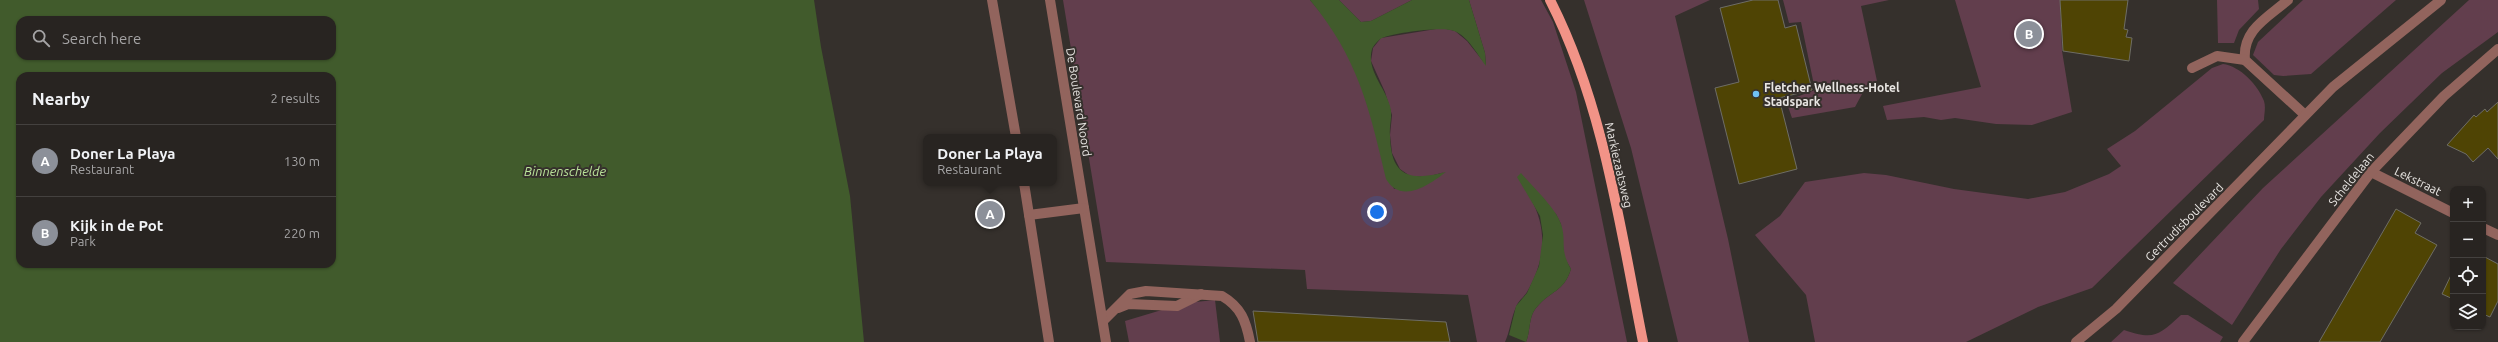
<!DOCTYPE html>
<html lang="en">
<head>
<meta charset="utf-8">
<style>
	:root { --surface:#282421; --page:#302c2a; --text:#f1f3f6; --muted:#a5a4a5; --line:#44413f; --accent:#8c9099 }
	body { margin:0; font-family:Ubuntu,sans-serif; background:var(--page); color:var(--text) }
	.controls { position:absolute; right:12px; bottom:12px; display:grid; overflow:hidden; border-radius:8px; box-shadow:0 1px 3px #0004 }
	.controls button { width:36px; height:36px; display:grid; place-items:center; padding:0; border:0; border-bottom:1px solid var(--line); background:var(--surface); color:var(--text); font:20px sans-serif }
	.you { position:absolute; left:1377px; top:212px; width:14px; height:14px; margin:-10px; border:3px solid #fff; border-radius:50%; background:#1a73e8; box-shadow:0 0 0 6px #1a73e833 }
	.badge { display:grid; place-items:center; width:26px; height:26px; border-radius:50%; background:var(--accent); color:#fff; font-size:13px; font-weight:700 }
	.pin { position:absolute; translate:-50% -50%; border:2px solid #fff; box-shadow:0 1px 4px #0006 }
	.popup { position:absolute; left:923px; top:134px; width:134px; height:52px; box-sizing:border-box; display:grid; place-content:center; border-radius:8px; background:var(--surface); filter:drop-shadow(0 1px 3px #0005); font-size:13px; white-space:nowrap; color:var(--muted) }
	.popup b { font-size:15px; color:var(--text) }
	.popup::after { content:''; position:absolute; left:50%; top:100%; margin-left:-8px; border:8px solid transparent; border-top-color:var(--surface) }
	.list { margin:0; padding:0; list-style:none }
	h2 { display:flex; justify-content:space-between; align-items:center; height:52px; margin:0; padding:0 16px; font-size:17px }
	h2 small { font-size:13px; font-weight:400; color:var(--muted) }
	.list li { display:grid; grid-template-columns:26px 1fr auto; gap:12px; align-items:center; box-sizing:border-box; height:72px; padding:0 16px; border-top:1px solid var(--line) }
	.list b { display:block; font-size:15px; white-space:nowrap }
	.list p { margin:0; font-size:13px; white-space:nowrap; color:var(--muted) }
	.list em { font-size:13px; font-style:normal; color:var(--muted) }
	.icon { flex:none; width:22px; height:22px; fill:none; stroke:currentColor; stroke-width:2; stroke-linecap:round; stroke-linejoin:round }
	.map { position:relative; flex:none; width:2498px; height:342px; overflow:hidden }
	.search { position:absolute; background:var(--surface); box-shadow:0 1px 3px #0004; left:16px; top:16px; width:320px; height:44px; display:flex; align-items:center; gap:10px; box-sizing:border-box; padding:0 14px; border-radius:12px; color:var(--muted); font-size:15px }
	.panel { position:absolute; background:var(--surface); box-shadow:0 1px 3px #0004; left:16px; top:72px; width:320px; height:196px; border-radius:12px }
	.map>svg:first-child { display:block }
	.green { fill:#623e4d }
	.water { fill:#415b2c; fill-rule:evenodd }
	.building { fill:#4f4404; stroke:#6e6d66 }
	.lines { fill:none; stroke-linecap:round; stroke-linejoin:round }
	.service { stroke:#92645d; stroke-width:10 }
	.minor { stroke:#92645d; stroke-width:10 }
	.tertiary { stroke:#92645d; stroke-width:10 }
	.primary { stroke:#f29387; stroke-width:10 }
	.poi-dot { fill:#70c2f4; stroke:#35302c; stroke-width:1.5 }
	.labels { text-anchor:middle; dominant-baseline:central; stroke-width:4; stroke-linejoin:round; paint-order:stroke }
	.poi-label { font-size:12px; font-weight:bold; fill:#e9e6e3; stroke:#35302c; text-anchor:start }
	.street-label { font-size:12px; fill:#e9e6e3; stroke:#35302c }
	.water-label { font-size:13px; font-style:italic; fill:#bbe59b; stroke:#35302c }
</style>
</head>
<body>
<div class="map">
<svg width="2498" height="342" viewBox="0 0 2498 342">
	<rect width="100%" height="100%" fill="#35302c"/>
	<!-- green -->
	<g class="green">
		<path d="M1063 0H1310L1330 24 1350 58 1362 88 1394 189 1445 172 1426 177 1410 176 1400 169 1392 153 1390 135 1392 115 1385 92 1371 61 1373 48 1381 38 1442 28 1455 31 1467 41 1486 65 1485 53 1469 0H1541L1553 22 1576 92 1627 342H1526C1531 331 1528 316 1537 307 1550 291 1564 292 1571 269L1564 257 1561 224 1556 214 1531 199C1548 230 1545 261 1527 292 1524 297 1518 301 1516 307 1511 318 1510 331 1505 342H1477L1468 295 1307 289 1305 270 1106 262Z"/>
		<path d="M1339 0H1412L1371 21 1361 22Z"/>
		<path d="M1584 0H1710L1675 16 1728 239 1749 342H1678L1631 148Z"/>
		<path d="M1783 0H1889L1861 6 1877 81 1868 83 1855 107 1792 118 1786 101 1815 90 1801 22 1789 23Z"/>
		<path d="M1955 0H2060L2062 51 2072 112 2032 125 1996 124 1955 118 1941 120 1924 117 1887 120 1883 106 1981 87Z"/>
		<path d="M2217 0H2258L2259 9 2239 30 2234 43H2218Z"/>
		<path d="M2303 0H2396L2311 74 2283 76 2274 75 2253 55 2258 42Z"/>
		<path d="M2469 0H2498V32L2442 73 2380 133 2321 197 2281 249 2232 325 2173 283 2263 188Z"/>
		<path d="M2223 64C2240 66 2258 85 2264 101 2266 107 2264 115 2264 120L2092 288 2038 307 1966 342H1815L1806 295 1755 235 1780 216 1805 182 1864 173 1886 175 1954 189 2028 199 2065 192 2109 174 2121 166 2107 149 2135 131 2212 68Z"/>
		<path d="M1215 300 1220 342H1129L1125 321 1185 303Z"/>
		<path d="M2181 315H2188L2223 337 2220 342H2111L2124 330C2154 340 2158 336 2181 315Z"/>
	</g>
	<!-- water -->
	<g class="water">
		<path d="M0 0H814L821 47 850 196 864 342H0ZM20 20H332V56H20ZM20 76H332V264H20Z"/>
		<path d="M1310 0H1339L1361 22 1371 21 1412 0H1469L1485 53 1486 66C1477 54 1468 36 1454 31 1443 26 1394 33 1382 38 1379 39 1373 46 1372 49 1366 70 1385 87 1390 106 1393 116 1389 125 1390 136 1391 178 1411 181 1446 172 1434 181 1411 199 1394 188 1391 186 1388 182 1386 179 1369 107 1358 58 1310 0Z"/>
		<path d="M1521 173C1532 186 1556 208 1561 224 1567 242 1559 249 1571 269 1564 292 1550 291 1537 307 1528 316 1531 331 1526 342L1509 335 1516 306 1527 293 1539 266 1543 235 1540 216 1517 177Z"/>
	</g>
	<!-- building -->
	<g class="building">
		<path d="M1753 0H1778L1785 28 1796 25 1812 90 1779 98 1797 169 1739 184 1715 88 1739 82 1720 8Z"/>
		<path d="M2060 0H2128L2124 29 2128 30 2126 37 2132 38 2129 61 2063 51Z"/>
		<path d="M2498 102V159L2488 148 2473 162 2466 154 2447 145 2474 115 2476 117 2485 109 2487 112Z"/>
		<path d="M2396 209 2421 223 2415 233 2437 245 2380 342H2319Z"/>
		<path d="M2483 256 2498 264V301L2490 317 2483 314Z"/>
		<path d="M2453 271V299L2442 294Z"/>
		<path d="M1253 311 1446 322 1450 342H1258Z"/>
	</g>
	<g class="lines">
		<!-- service -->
		<g class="service">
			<path d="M1118 308 1128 304 1177 306 1201 294"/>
			<path d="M1103 321 1130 294 1146 291 1222 296C1241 307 1246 321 1250 342"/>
		</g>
		<!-- minor -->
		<g class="minor">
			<path d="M992 0 1016 137"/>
			<path d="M1050 0 1106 342"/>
			<path d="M2288 0C2267 18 2242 30 2245 60L2305 115"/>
			<path d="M2192 68 2217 56 2245 60"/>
			<path d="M2371 172 2453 213"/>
			<path d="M1024 183 1049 342"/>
			<path d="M1029 215 1084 208"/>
			<path d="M2483 228 2498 235"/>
			<path d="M2243 342 2371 172 2444 96 2498 49"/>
		</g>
		<!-- tertiary -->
		<path class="tertiary" d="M2076 342 2116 309 2333 87 2441 0"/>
		<!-- primary -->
		<path class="primary" d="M1550 0C1604 106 1620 227 1643 342"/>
	</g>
	<!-- markers -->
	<circle class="poi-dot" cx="1756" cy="94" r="4"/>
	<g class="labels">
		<!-- poi labels -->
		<g class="poi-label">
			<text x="1764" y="87">Fletcher Wellness-Hotel<tspan x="1764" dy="14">Stadspark</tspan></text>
		</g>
		<!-- street labels -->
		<g class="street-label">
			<text transform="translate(1079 102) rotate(81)">De Boulevard Noord</text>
			<text transform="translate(1619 165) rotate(77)">Markiezaatsweg</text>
			<text transform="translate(2351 179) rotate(-51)">Scheldelaan</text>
			<text transform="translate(2418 181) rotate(26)">Lekstraat</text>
			<text transform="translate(2184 222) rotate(-45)">Gertrudisboulevard</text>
		</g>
		<!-- water labels -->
		<g class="water-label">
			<text x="565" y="171">Binnenschelde</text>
		</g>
	</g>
</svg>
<div class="controls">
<button>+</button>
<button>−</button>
<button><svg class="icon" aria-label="locate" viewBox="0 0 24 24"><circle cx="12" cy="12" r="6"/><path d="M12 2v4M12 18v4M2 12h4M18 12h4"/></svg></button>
<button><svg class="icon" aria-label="layers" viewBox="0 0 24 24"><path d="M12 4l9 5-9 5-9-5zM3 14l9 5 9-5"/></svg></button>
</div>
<div class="you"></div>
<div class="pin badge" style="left:990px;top:214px">A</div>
<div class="popup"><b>Doner La Playa</b>Restaurant</div>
<div class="pin badge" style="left:2029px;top:34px">B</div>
<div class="search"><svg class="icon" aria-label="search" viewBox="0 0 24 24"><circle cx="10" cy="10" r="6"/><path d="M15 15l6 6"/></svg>Search here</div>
<section class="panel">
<h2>Nearby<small>2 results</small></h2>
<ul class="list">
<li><span class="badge">A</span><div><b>Doner La Playa</b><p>Restaurant</p></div><em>130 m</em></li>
<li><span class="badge">B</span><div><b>Kijk in de Pot</b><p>Park</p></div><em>220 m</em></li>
</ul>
</section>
</div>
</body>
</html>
